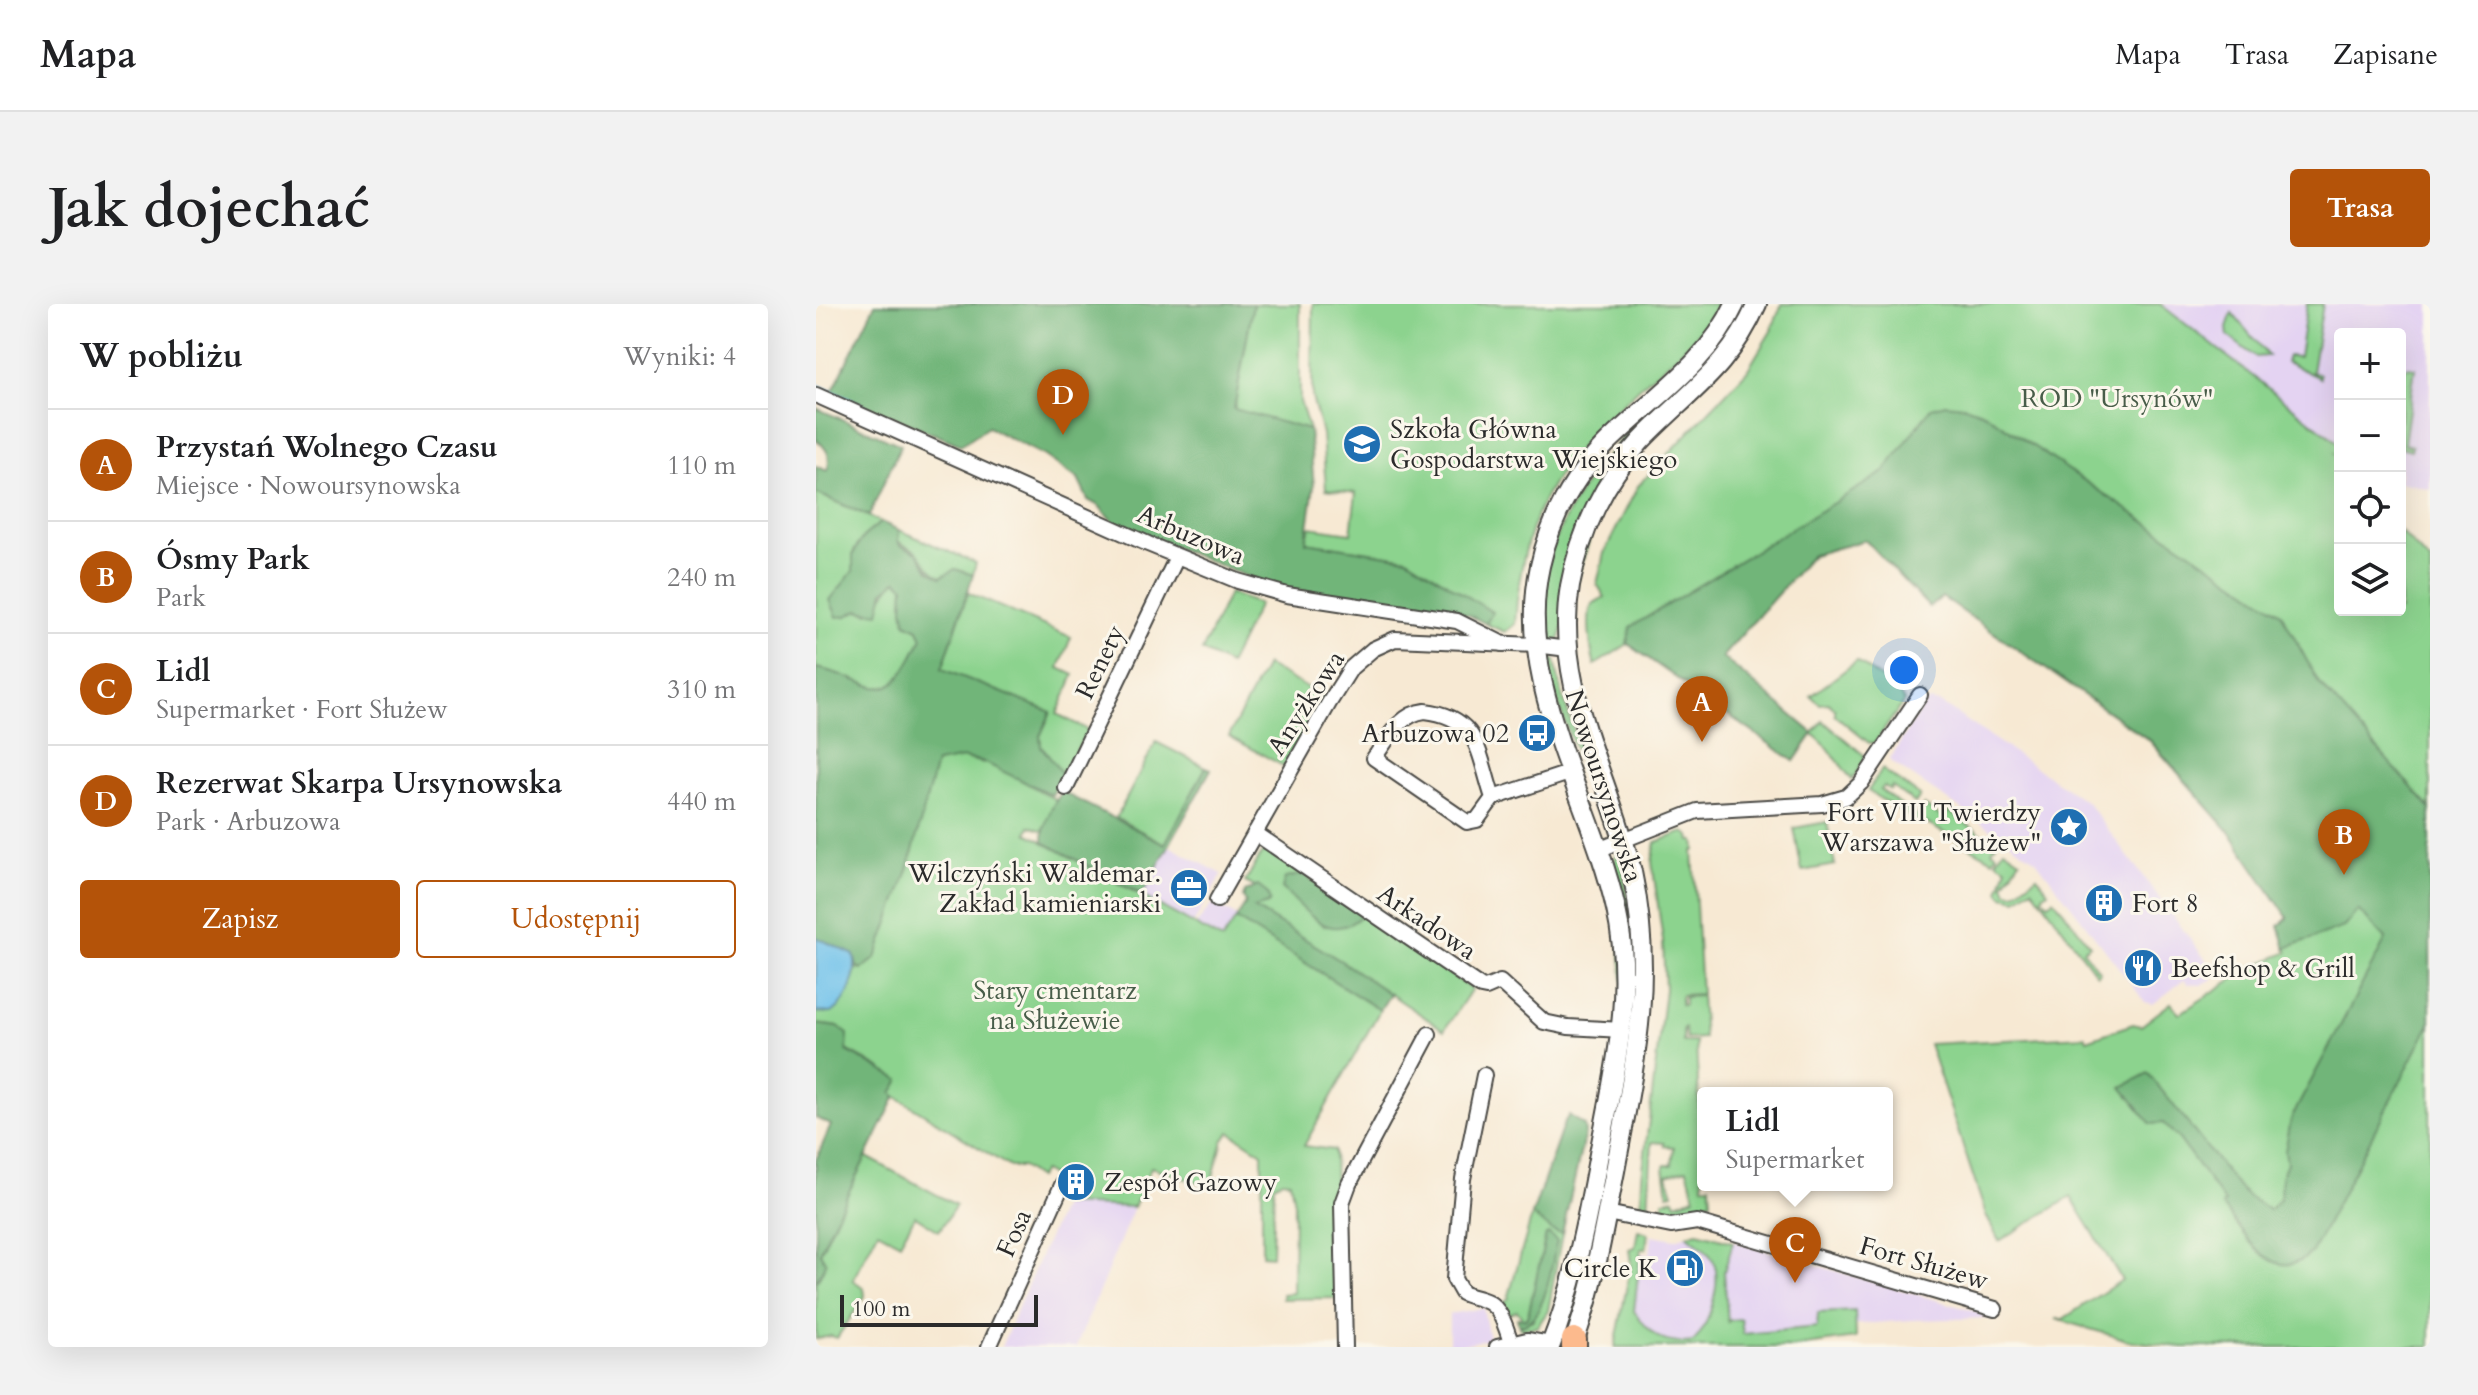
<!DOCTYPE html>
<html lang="pl">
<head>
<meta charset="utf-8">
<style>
	:root { --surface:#fff; --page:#f2f2f2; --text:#202124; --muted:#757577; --line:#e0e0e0; --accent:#b45309 }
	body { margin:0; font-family:Cardo,serif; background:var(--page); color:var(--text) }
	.controls { position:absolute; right:24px; top:24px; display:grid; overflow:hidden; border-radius:8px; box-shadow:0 8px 32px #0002 }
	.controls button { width:72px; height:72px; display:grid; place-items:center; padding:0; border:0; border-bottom:2px solid var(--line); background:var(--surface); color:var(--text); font:40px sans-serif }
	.scale { position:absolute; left:24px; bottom:20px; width:198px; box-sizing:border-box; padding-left:8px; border:4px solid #2b2b2b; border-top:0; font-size:22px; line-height:28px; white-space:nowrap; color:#2b2b2b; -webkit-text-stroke:6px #fbf7ec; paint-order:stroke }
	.you { position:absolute; left:1088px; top:366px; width:28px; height:28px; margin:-20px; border:6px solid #fff; border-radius:50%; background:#1a73e8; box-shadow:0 0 0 12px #1a73e833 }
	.badge { display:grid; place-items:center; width:52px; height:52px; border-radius:50%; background:var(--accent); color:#fff; font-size:26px; font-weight:700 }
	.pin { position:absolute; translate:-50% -66px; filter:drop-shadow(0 2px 4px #0008) }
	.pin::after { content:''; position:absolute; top:42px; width:28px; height:24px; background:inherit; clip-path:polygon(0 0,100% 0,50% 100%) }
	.popup { position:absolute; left:881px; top:783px; width:196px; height:104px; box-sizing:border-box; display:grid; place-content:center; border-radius:8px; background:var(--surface); filter:drop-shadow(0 2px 6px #0005); font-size:26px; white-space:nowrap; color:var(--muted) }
	.popup b { font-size:30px; color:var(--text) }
	.popup::after { content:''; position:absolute; left:50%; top:100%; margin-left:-16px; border:16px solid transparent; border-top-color:var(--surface) }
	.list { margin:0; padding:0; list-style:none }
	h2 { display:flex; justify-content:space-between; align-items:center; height:104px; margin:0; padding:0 32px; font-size:34px }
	h2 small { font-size:26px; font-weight:400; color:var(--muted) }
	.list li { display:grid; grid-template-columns:52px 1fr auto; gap:24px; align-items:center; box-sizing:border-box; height:112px; padding:0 32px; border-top:2px solid var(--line) }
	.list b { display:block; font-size:30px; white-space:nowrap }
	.list p { margin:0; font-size:26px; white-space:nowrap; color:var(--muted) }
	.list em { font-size:26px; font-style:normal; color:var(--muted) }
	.actions { display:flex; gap:16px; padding:24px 32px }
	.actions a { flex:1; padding:18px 0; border:2px solid var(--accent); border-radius:8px; text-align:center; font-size:28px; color:var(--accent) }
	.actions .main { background:var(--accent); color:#fff }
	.icon { flex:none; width:44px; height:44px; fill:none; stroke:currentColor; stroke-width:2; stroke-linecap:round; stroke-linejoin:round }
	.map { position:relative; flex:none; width:1614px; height:1043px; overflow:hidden; border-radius:8px }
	header { display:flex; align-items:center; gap:48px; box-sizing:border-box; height:112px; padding:0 40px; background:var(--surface); border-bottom:2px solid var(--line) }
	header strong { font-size:38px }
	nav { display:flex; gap:44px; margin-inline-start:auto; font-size:28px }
	.intro { display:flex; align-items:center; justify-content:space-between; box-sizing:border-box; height:192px; padding:0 48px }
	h1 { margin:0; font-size:56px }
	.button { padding:20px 36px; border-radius:8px; background:var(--accent); color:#fff; font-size:28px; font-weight:700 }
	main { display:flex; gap:48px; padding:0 48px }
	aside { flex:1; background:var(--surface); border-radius:8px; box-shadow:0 8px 32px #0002 }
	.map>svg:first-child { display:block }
	.built { fill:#e4d3f2 }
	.green { fill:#8cd38e; stroke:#5c7f5c; stroke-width:2 }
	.forest { fill:#71b579; stroke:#4e7052; stroke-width:2 }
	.water { fill:#6ec1ea; stroke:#4c768a; stroke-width:2 }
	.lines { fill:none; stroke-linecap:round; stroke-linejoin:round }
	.stream { stroke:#6ec1ea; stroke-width:4 }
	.minor-casing { stroke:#4a4844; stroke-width:18 }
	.tertiary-casing { stroke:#4a4844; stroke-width:22 }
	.primary-casing { stroke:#4a4844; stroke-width:28 }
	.minor { stroke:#fff; stroke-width:14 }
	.tertiary { stroke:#fff; stroke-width:18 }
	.primary { stroke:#fcba8d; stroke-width:24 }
	.labels { text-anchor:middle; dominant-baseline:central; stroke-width:6; stroke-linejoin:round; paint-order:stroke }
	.park-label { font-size:26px; fill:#485d49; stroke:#fbf7ec }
	.poi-label { font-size:26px; fill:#2b2b2b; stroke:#fbf7ec; text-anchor:start }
	.street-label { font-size:26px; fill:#2b2b2b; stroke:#fbf7ec }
</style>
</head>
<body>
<header>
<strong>Mapa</strong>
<nav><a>Mapa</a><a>Trasa</a><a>Zapisane</a></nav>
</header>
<div class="intro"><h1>Jak dojechać</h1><a class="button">Trasa</a></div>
<main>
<aside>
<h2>W pobliżu<small>Wyniki: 4</small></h2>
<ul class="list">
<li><span class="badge">A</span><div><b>Przystań Wolnego Czasu</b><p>Miejsce · Nowoursynowska</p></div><em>110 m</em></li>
<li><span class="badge">B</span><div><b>Ósmy Park</b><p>Park</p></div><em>240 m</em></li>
<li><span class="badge">C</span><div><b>Lidl</b><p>Supermarket · Fort Służew</p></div><em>310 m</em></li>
<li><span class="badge">D</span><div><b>Rezerwat Skarpa Ursynowska</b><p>Park · Arbuzowa</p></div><em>440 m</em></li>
</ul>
<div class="actions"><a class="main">Zapisz</a><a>Udostępnij</a></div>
</aside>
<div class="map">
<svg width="1614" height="1043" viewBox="0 0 1614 1043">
	<rect width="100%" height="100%" fill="#fbf7ec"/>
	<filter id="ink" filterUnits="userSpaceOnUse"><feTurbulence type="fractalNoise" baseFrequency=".0125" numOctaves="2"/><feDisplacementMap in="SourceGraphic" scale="16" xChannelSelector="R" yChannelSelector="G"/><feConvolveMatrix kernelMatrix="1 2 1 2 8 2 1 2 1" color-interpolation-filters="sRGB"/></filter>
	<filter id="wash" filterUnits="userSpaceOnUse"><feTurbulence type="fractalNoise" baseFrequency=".006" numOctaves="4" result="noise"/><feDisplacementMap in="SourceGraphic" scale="32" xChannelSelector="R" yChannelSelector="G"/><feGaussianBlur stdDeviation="1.8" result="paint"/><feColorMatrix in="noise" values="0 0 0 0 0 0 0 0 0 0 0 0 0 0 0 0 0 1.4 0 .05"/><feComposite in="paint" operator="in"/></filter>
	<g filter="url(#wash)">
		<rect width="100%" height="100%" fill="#f7e9d3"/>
		<!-- built -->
		<g class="built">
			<path d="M1324 0H1614V185L1584 178V30H1524V152Z"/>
			<path d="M1114 397 1126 400 1271 498 1396 664 1399 668 1397 675 1385 681 1372 680 1368 676 1337 700 1329 698 1220 556 1077 459 1074 455 1108 400Z"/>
			<path d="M353 542 406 570 377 620 326 591Z"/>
			<path d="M397 599 421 613 407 636 380 621Z"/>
			<path d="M247 900 318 903 260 1043H185Z"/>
			<path d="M882 928 909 935 1182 1014 1096 1016 981 1025 893 1037 884 1031 874 1040 847 1038 834 1030 818 1007 824 950H834L836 931 859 935Z"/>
			<path d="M667 1004 673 1035 633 1043V1010Z"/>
		</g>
		<!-- green -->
		<g class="green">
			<path d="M437 0H484V97L493 126 418 106Z"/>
			<path d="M497 0H902C885 33 860 52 832 76 744 156 707 197 699 320L689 328 670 320 676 308 591 254 490 238 494 223 535 229 540 189 510 185 506 130 496 93Z"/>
			<path d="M927 0H934L901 55 795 163 744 334 742 337 729 336C713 237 774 168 836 100 866 67 897 33 927 0Z"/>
			<path d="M966 0H1344L1524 140V152L1519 150 1524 157V306H1584V227L1614 258V1043H1366L1315 1037 1240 1015H1247L1306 976 1255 893 1183 937 1170 911 1113 740 1269 732 1271 736 1317 720 1325 722 1355 699 1363 710 1436 663 1472 648 1463 622 1472 614 1413 527 1334 437 1126 293 1113 303 1049 236 996 251 906 353 997 429 1007 417 1048 451 1049 455 1036 476 1012 444 997 430 978 457 812 340 779 361C775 349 769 311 777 300 778 299 787 294 789 293L781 280 788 249 822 182 931 67 955 27Z"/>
			<path d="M1491 0H1507L1496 68 1504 70V74L1470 58 1472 52 1483 53Z"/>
			<path d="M1416 9 1452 52 1439 53 1412 32 1411 23Z"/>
			<path d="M1592 63 1599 64 1588 140 1596 142 1595 146 1584 143V67Z"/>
			<path d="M0 189 65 218 47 233 37 249V267L15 296 31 312 42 306 53 309C65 299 69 286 81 276L88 282 87 305 90 319 102 325 106 334C70 414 62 376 0 364Z"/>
			<path d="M83 226 160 259 157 271 140 265 125 273C111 265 110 257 100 247 94 242 87 242 82 237Z"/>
			<path d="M152 289 255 333 243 364 258 371 241 410 272 426 247 471 225 442 224 432 235 408 126 365Z"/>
			<path d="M413 289 443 300 413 361 386 347Z"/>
			<path d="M735 353 739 357C748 412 772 460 791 512L785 514C767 461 742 410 730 355Z"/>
			<path d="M1041 357 1082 387 1088 397 1059 439H1053L1019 411V405L1012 399 1004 400 995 392Z"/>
			<path d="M450 361 509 394 469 463 413 432Z"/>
			<path d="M340 438 390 463 349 540 300 514Z"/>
			<path d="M148 454 180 462 240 496 227 527 214 522 211 529 406 636 420 615 564 706 488 842 518 846 521 994 466 995V990L477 989 478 899 474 877 466 876 458 881 456 952 446 951V849L414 828 407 837 394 883 335 863 318 903 247 900 253 882 227 867 222 874 206 863H194L76 790 66 765 31 746 22 723 0 720V708L16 709 31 691 41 663 46 665 60 654 120 459Z"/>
			<path d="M1066 465 1104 492 1099 499 1076 483 1074 486 1068 482 1065 486 1100 513 1108 501 1127 514 1132 507 1180 540 1176 546 1181 550 1177 556 1110 519 1099 516 1052 487Z"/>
			<path d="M1011 518 1019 561 986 567 978 524Z"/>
			<path d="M868 528 874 532 875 537H879L880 546 877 547 885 690 865 691V701H868V693L885 692 888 734 870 735 869 724H867V738H880L887 881H894L895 897 857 908 847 907V897L858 894 860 899 879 893 871 865 851 871 857 889 852 890 848 863 849 861H856L858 843 848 842V839L836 838 832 905H825L826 873 849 685 847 637 836 558 840 538Z"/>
			<path d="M449 544 488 570 486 573 476 572 466 584 508 622 547 610 656 685 628 726 525 657 436 603 452 600 451 589 429 578Z"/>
			<path d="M1188 545 1204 556 1188 580 1191 588 1199 589 1221 572 1232 587 1227 591 1226 597 1216 584 1201 595 1187 592 1183 587 1191 564 1180 557Z"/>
			<path d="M803 546 820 636 817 728 770 984 748 1043H744L766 971 812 728 797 565 800 549Z"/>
			<path d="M1238 595 1274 641 1267 646 1284 668 1281 671 1228 599 1229 596 1232 599Z"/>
			<path d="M49 852 140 901 123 927 99 912 84 939 62 927 37 976 48 984 49 992 21 1034 15 1032 0 1035V979L10 959 4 949Z"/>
			<path d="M716 911 737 927 746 930 732 1007 721 1023 704 1025 703 1022 717 1016 733 930 730 931 712 1011 707 1015 701 1007 693 1010 687 999 692 995Z"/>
			<path d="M822 926 832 929 830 945H825L818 1007C834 1029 845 1043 877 1038 892 1024 906 979 898 959 894 947 880 939 871 931L882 928 917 938 908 968 912 1019 913 1016 925 1015 927 1030 1001 1023 1002 1009 1039 1007 1040 1034 976 1043H799L815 960 813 945 819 943Z"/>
		</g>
		<!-- forest -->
		<g class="forest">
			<path d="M59 0H437L418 105 493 126 498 182 490 238 591 254 676 308 670 320 653 311 563 296 476 286 445 278 298 219 283 202 272 196 262 175 229 152 172 123 145 141 16 88Z"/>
			<path d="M1129 100 1149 102 1168 109 1465 309 1503 379 1614 504V720L1496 948C1459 986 1427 928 1406 901L1409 899 1363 835 1347 819 1335 820 1306 783 1332 769 1419 879 1431 892 1453 906 1464 895 1466 871 1471 859 1469 847 1475 815 1570 635 1542 606 1528 623 1470 644 1463 622 1472 614 1413 527 1335 437 1126 293 1113 303 1049 236 996 251 906 353 997 429 978 457 811 339 815 323 1068 168 1115 104Z"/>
			<path d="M0 104 85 141 53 212 0 189V162L11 167C16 151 11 145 0 135Z"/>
			<path d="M65 218 83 226 82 237 84 241 101 248 113 266 125 273 139 265 157 271 126 365 235 408 224 432 225 442 247 471 236 491 165 457 148 454 120 459 92 566 60 654 46 665 41 663 38 651 0 633V364C62 376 70 414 106 334L102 325 90 319 87 305 88 282 81 276 68 287 63 309 42 306 31 312 21 313 14 296 37 267V250L47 233Z"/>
			<path d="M390 463 395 465 326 591 227 538C227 519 235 503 246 488L349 540Z"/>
			<path d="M488 570 547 610C514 643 491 607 466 584L469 574Z"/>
			<path d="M442 582 451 589 454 597 452 600 438 604 525 657 574 690 564 706 420 615 430 599 427 593 429 588Z"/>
			<path d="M0 720 22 723 32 730 31 747 84 776 76 789 80 792 12 930 4 949 10 959 0 979V856L15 821 0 814Z"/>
			<path d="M753 811 768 822 769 829 746 930 737 927 716 911 748 819Z"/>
			<path d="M733 930 741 937C735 961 731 1016 703 1022L701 1014 709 1015 712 1011 730 931Z"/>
		</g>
		<!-- water -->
		<path class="water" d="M0 633 38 651C42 670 33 697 16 709L0 708Z"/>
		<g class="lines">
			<!-- stream -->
			<path class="stream" d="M0 81 49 103"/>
		</g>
	</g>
	<g filter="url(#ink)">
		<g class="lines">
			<!-- minor casing -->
			<g class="minor-casing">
				<g id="minor">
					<path d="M0 91 332 240 422 277 471 291 641 317 687 340"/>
					<path d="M609 407C664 413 662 450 677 494L661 516 651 518 558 454C572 435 583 410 609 407Z"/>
					<path d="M250 484 361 253"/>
					<path d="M677 494 756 468"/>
					<path d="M439 529 665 683 670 684 684 678 728 718 752 723 806 726"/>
					<path d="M782 546 881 507 1006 500 1030 493 1045 479 1104 391"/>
					<path d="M401 596 513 399 535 364 557 345 579 335 720 341 752 345"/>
					<path d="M668 771 647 875 638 975 646 989C654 993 664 994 672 998 686 1006 690 1025 695 1038"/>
					<path d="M791 909 855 922 881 918 1179 1005"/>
					<path d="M173 1043 247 879"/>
					<path d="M529 1043 526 899 533 880 613 730"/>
					<path d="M681 1043 711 1036 735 1040"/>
				</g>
			</g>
			<!-- tertiary casing -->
			<g class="tertiary-casing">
				<g id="tertiary">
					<path d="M734 1043C758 982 771 915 783 850 798 769 819 688 800 605 775 494 698 379 724 262 734 216 757 174 789 141 835 95 891 61 919 0"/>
					<path d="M756 1043C778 986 787 927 799 867 818 764 839 673 816 568 794 472 737 384 754 282 764 228 788 177 825 137 872 88 912 66 941 0"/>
				</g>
			</g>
			<!-- primary casing -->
			<g class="primary-casing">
				<path id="primary" d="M758 1043V1036"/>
			</g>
			<!-- minor -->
			<use href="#minor" class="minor"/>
			<!-- tertiary -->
			<use href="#tertiary" class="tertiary"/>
			<!-- primary -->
			<use href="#primary" class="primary"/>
		</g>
	</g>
	<!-- icons -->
	<defs>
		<g id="university-disc" transform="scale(2)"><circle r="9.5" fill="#1f6fb2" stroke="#fbf7ec"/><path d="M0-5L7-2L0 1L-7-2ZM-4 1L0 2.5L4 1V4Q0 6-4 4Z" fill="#fff"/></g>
		<g id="bus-disc" transform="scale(2)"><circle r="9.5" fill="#1f6fb2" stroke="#fbf7ec"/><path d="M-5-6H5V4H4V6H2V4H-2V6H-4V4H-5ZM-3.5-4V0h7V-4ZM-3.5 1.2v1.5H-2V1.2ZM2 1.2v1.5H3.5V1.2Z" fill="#fff"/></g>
		<g id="sight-disc" transform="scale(2)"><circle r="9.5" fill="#1f6fb2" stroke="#fbf7ec"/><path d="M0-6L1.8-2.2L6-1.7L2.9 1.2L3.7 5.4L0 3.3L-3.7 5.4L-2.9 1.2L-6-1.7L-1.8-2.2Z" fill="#fff"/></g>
		<g id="office-disc" transform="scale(2)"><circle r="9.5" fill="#1f6fb2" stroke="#fbf7ec"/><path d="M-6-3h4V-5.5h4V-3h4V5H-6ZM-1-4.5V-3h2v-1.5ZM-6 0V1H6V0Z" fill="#fff"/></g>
		<g id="building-disc" transform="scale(2)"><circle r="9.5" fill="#1f6fb2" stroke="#fbf7ec"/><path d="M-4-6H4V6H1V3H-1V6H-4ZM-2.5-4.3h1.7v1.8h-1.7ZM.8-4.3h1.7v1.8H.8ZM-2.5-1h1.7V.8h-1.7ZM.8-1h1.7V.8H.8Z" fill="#fff"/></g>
		<g id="restaurant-disc" transform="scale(2)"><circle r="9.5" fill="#1f6fb2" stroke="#fbf7ec"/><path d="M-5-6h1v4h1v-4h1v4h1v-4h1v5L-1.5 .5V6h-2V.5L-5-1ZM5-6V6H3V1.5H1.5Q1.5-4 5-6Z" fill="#fff"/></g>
		<g id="fuel-disc" transform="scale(2)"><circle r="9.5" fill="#1f6fb2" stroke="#fbf7ec"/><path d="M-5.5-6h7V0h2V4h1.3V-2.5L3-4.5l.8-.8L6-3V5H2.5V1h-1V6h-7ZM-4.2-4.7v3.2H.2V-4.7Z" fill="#fff"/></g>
	</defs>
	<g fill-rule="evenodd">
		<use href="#university-disc" x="546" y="140"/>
		<use href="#bus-disc" x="721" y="429"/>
		<use href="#sight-disc" x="1253" y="523"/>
		<use href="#office-disc" x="373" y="584"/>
		<use href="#building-disc" x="1288" y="599"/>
		<use href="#restaurant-disc" x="1327" y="664"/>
		<use href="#building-disc" x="260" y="878"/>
		<use href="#fuel-disc" x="869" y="964"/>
	</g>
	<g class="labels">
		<!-- park labels -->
		<g class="park-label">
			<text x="1301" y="94">ROD "Ursynów"</text>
			<text x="239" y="686">Stary cmentarz<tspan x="239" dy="30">na Służewie</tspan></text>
		</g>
		<!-- poi labels -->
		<g class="poi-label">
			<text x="574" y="125">Szkoła Główna<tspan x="574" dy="30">Gospodarstwa Wiejskiego</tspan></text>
			<text x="693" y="429" text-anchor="end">Arbuzowa 02</text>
			<text x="1225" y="508" text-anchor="end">Fort VIII Twierdzy<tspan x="1225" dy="30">Warszawa "Służew"</tspan></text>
			<text x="345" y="569" text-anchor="end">Wilczyński Waldemar.<tspan x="345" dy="30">Zakład kamieniarski</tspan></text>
			<text x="1316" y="599">Fort 8</text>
			<text x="1355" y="664">Beefshop &amp; Grill</text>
			<text x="288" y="878">Zespół Gazowy</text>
			<text x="841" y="964" text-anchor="end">Circle K</text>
		</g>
		<!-- street labels -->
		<g class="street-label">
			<text transform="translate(375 231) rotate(23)">Arbuzowa</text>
			<text transform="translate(284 358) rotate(-64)">Renety</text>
			<text transform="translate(490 399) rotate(-57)">Anyżkowa</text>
			<text transform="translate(788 482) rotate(72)">Nowoursynowska</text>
			<text transform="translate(611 618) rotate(34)">Arkadowa</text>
			<text transform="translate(198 929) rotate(-66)">Fosa</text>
			<text transform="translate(1108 959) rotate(16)">Fort Służew</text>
		</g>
	</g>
</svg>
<div class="controls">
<button>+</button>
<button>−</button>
<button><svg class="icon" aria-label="locate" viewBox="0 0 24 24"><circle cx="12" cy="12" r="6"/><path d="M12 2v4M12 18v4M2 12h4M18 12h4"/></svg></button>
<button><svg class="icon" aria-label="layers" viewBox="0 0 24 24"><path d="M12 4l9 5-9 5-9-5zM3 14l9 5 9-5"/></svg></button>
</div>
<div class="scale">100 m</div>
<div class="you"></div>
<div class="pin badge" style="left:886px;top:438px">A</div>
<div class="pin badge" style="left:1528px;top:571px">B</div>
<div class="pin badge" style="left:979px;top:979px">C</div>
<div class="popup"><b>Lidl</b>Supermarket</div>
<div class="pin badge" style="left:247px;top:131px">D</div>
</div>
</main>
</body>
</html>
